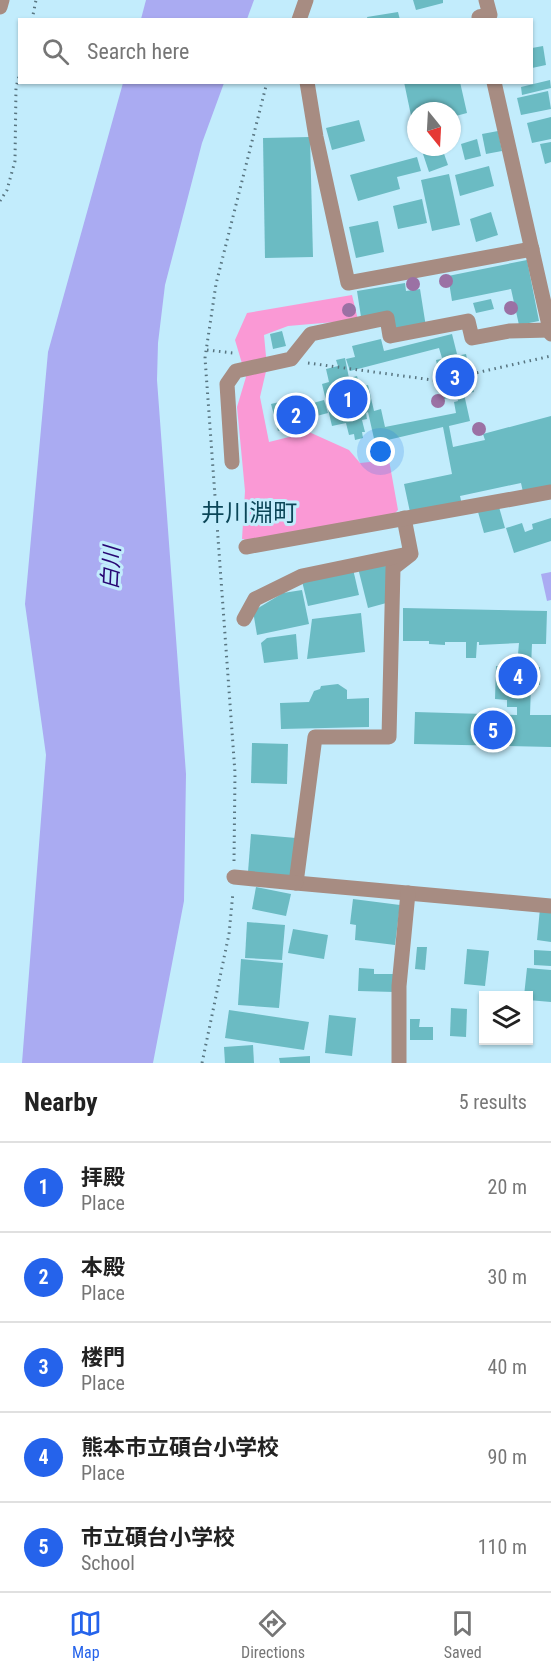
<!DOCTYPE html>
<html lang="en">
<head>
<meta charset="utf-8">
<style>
	:root { --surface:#fff; --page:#f6f6f6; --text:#222; --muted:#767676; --line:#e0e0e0; --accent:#2563eb }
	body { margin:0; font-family:"Roboto Condensed","Noto Sans JP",sans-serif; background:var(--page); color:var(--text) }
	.controls { position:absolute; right:18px; bottom:18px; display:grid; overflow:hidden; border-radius:0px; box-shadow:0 2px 4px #0004 }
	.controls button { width:54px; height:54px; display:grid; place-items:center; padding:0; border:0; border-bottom:2px solid var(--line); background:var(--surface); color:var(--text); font:30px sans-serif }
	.compass { position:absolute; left:407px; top:102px; width:54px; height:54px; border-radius:50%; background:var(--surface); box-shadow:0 2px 4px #0004; rotate:162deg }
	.you { position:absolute; left:381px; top:452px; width:21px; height:21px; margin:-15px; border:4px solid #fff; border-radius:50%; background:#1a73e8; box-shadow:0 0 0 9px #1a73e833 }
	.badge { display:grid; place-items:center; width:39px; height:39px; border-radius:50%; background:var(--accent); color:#fff; font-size:20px; font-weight:700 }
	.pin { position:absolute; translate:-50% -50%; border:3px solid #fff; box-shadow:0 2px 6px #0006 }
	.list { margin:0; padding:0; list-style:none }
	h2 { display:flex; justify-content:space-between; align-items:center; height:78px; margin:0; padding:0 24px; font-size:26px }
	h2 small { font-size:20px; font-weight:400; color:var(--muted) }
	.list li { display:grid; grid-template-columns:39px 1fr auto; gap:18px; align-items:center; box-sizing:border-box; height:90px; padding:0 24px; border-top:2px solid var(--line) }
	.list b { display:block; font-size:22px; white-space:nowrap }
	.list p { margin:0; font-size:20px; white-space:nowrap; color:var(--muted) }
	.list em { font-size:20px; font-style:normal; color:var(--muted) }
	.icon { flex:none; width:33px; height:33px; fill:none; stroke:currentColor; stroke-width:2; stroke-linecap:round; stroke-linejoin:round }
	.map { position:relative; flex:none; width:551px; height:1063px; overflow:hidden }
	.search { position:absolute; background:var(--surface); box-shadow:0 2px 4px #0004; left:18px; right:18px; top:18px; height:66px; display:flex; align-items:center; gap:15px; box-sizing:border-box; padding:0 21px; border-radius:0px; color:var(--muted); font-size:22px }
	.sheet { height:528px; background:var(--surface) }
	nav { display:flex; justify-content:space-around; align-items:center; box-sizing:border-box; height:84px; border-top:2px solid var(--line); background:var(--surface); font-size:16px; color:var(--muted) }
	nav a { display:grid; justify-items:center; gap:3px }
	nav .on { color:var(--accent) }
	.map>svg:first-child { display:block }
	.green { fill:#fa99d5 }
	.water { fill:#aaabf2 }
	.building { fill:#6bbbc3 }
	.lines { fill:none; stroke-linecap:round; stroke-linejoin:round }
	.path { stroke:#587580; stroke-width:3; stroke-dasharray:1.5 4.5; stroke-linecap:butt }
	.minor { stroke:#a78c82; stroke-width:15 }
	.tree { fill:#9b71a4 }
	.labels { text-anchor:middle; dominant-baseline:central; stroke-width:6; stroke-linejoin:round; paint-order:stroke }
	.water-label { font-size:22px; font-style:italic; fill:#280774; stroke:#c2ecfc }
	.quarter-label { font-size:24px; fill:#0b4658; stroke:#c2ecfc }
</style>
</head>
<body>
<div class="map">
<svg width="551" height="1063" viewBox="0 0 551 1063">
	<rect width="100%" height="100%" fill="#c2ecfc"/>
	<!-- green -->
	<path class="green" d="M352 295 358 320 288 326 264 335 267 367 260 397 269 442 309 432 349 450 360 463 389 460 398 510 391 517 253 541 242 539 245 491 237 407 246 377 235 340 247 313Z"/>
	<!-- water -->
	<g class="water">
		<path d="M146 0H254L247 19H141Z"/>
		<path d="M123 83H224L202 143 165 285 158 343 157 380 186 774 184 901 153 1063H22L46 755 25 604 48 352Z"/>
		<path d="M551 572V600L547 601 541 574Z"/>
	</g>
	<!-- building -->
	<g class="building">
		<path d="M413 0H443V3L416 10Z"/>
		<path d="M398 12 400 20H368L367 17Z"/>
		<path d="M543 46 546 65 532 68V48Z"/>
		<path d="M550 80 551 88 522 95 521 87Z"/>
		<path d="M404 82H460L467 113 452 117V111H416V125H413Z"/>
		<path d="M548 91 551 109 521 115 517 98Z"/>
		<path d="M551 117V139L532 143 527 123Z"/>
		<path d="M359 120 365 141 332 150 326 128Z"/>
		<path d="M498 131 502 151 486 154 482 134Z"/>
		<path d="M310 137 313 257 265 258 263 138Z"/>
		<path d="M477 139 481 156 465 160 461 144Z"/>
		<path d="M551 142V162L545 164 540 144Z"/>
		<path d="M442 148 448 165 429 172 423 154Z"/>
		<path d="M417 157 421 171 397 177 400 189 358 201 350 175Z"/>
		<path d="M489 166 494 186 460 196 455 175Z"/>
		<path d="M449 174 460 225 432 231 421 180Z"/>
		<path d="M422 199 427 223 398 229 393 206Z"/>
		<path d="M491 212 498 235 476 242 470 219Z"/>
		<path d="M378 221 384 252 356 258 349 227Z"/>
		<path d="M527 260 539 321 519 325 511 289 452 301 448 276Z"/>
		<path d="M405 283 406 291 420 289 426 327 394 332 361 317 357 291Z"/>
		<path d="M491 299 494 309 476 313 473 303Z"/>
		<path d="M282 331 286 346 273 349 270 334Z"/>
		<path d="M452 334 457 354 442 358 439 348 350 371 346 359 355 357 352 346 381 339 384 351Z"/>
		<path d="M466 354 474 392 464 394 470 421 449 426 453 447 485 440 483 434 551 416V487L523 492 521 483 460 496 462 505 410 512 404 484 452 474 443 427 375 443 368 412 366 413 367 419 362 420 365 432H362L363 438 355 440 354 434 349 435 346 423 332 426 322 384 329 382 326 369 338 366 336 360 345 358 349 378 357 376 360 387 368 385 374 411 381 409 385 427 456 413 454 402 458 401 457 396 444 399 436 360Z"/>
		<path d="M304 396 306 405 324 400 328 413 309 418 310 423 278 431 271 404Z"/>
		<path d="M499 507 505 528 484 533 478 512Z"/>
		<path d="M551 518V541L514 553 506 528 522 523 525 532 533 529 532 524Z"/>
		<path d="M386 564 390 602 368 608 358 568Z"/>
		<path d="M353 569 359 595 308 606 302 581Z"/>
		<path d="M302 590 309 624 257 635 253 611 283 593Z"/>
		<path d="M403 608 547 611 546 644H532L531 667H540V685H531L530 715H551V747L414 744 415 712 517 715V707H507V700L495 699 496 666H517L519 643 479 645V642H477L476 658H466V642H445V645L429 644V641H403Z"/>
		<path d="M361 613 365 652 307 659 312 619Z"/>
		<path d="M296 634 298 659 264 663 261 643 267 638Z"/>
		<path d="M338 684 347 690V699L369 698V727L281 729 280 703 309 702 314 691 320 689 321 686Z"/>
		<path d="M252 743 288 744 287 784 251 783Z"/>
		<path d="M251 834 296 838 293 876 248 872Z"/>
		<path d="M256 887 291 894 286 916 252 909Z"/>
		<path d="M353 899 400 905 395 945 355 940 356 925 350 924Z"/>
		<path d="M540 908 551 909V942L537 940Z"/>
		<path d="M247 922 285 925 282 960 245 958Z"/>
		<path d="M293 929 328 935 324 959 288 953Z"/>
		<path d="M417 947H427L425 970 415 969Z"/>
		<path d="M467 949 489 951 485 986 464 984Z"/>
		<path d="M534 950 551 951V966L534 965Z"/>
		<path d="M241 959 283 963 279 1008 238 1005Z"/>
		<path d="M359 968 374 969V974H394V992L358 991Z"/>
		<path d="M527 968 551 970V1002L528 1000V996H524Z"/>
		<path d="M451 1008 467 1009 466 1037 450 1036Z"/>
		<path d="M229 1010 309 1022 304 1050 225 1038Z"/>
		<path d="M329 1015 356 1018 352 1056 325 1053Z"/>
		<path d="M410 1019H420L419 1027H433V1040H410Z"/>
		<rect x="503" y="1040" width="21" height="3"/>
		<path d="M253 1045 254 1063H225L224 1047Z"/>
		<path d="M310 1056V1063H280L279 1058Z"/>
	</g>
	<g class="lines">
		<!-- path -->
		<g class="path">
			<path d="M32 20 36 0"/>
			<path d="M0 201 7 190 15 161 16 87 20 73"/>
			<path d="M207 350 233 353"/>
			<path d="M308 363 440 381"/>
			<path d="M471 374 551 356"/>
			<path d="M234 861 235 773 205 358 216 284 267 82"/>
			<path d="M202 1063 229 934 233 892"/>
		</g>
		<!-- minor -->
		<g class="minor">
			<path d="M0 7 2 0"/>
			<path d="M299 20 306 0"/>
			<path d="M480 20 479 17 490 15 486 0"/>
			<path d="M307 82 316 137 348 283 532 249"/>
			<path d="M494 82 551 334"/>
			<path d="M232 462 227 384 236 371 291 359 311 334 387 318 390 336 468 321 472 338 509 331 550 330"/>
			<path d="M404 518 411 554 393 568 389 737H315L296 883 551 906"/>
			<path d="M246 547 551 492"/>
			<path d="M244 619 255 599 302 576 408 554"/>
			<path d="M234 877 296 883"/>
			<path d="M399 1063V986L408 893"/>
		</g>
	</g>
	<!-- trees -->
	<g class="tree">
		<circle cx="446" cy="281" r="7"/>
		<circle cx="413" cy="284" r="7"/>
		<circle cx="511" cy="308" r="7"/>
		<circle cx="349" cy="310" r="7"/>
		<circle cx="438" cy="401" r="7"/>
		<circle cx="479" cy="429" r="7"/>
	</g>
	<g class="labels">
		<!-- water labels -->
		<g class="water-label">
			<text transform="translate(111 568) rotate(-87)">白川</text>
		</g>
		<!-- quarter labels -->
		<g class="quarter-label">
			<text x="249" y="513">井川淵町</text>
		</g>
	</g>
</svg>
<div class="controls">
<button><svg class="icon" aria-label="layers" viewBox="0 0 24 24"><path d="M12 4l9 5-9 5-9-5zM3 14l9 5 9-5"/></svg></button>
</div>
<svg class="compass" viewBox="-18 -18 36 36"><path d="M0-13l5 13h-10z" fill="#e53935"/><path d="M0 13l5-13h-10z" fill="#767676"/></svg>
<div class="you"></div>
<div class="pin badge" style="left:348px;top:399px">1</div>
<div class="pin badge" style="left:296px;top:415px">2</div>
<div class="pin badge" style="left:455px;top:377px">3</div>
<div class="pin badge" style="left:518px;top:676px">4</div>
<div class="pin badge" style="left:493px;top:730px">5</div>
<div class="search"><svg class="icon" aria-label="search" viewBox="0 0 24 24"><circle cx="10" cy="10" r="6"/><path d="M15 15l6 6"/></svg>Search here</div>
</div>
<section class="sheet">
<h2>Nearby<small>5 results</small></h2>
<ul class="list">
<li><span class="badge">1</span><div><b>拝殿</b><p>Place</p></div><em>20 m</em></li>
<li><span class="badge">2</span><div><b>本殿</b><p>Place</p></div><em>30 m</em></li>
<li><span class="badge">3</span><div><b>楼門</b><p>Place</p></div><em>40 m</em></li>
<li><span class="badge">4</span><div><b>熊本市立碩台小学校</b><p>Place</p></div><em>90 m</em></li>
<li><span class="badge">5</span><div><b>市立碩台小学校</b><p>School</p></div><em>110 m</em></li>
</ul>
</section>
<nav>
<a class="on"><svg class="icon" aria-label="map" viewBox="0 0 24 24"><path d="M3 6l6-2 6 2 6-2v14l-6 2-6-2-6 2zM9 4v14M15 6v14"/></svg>Map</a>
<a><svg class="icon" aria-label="directions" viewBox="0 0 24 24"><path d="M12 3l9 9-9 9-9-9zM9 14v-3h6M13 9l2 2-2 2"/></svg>Directions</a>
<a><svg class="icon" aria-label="saved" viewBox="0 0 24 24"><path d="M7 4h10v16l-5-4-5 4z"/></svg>Saved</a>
</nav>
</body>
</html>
